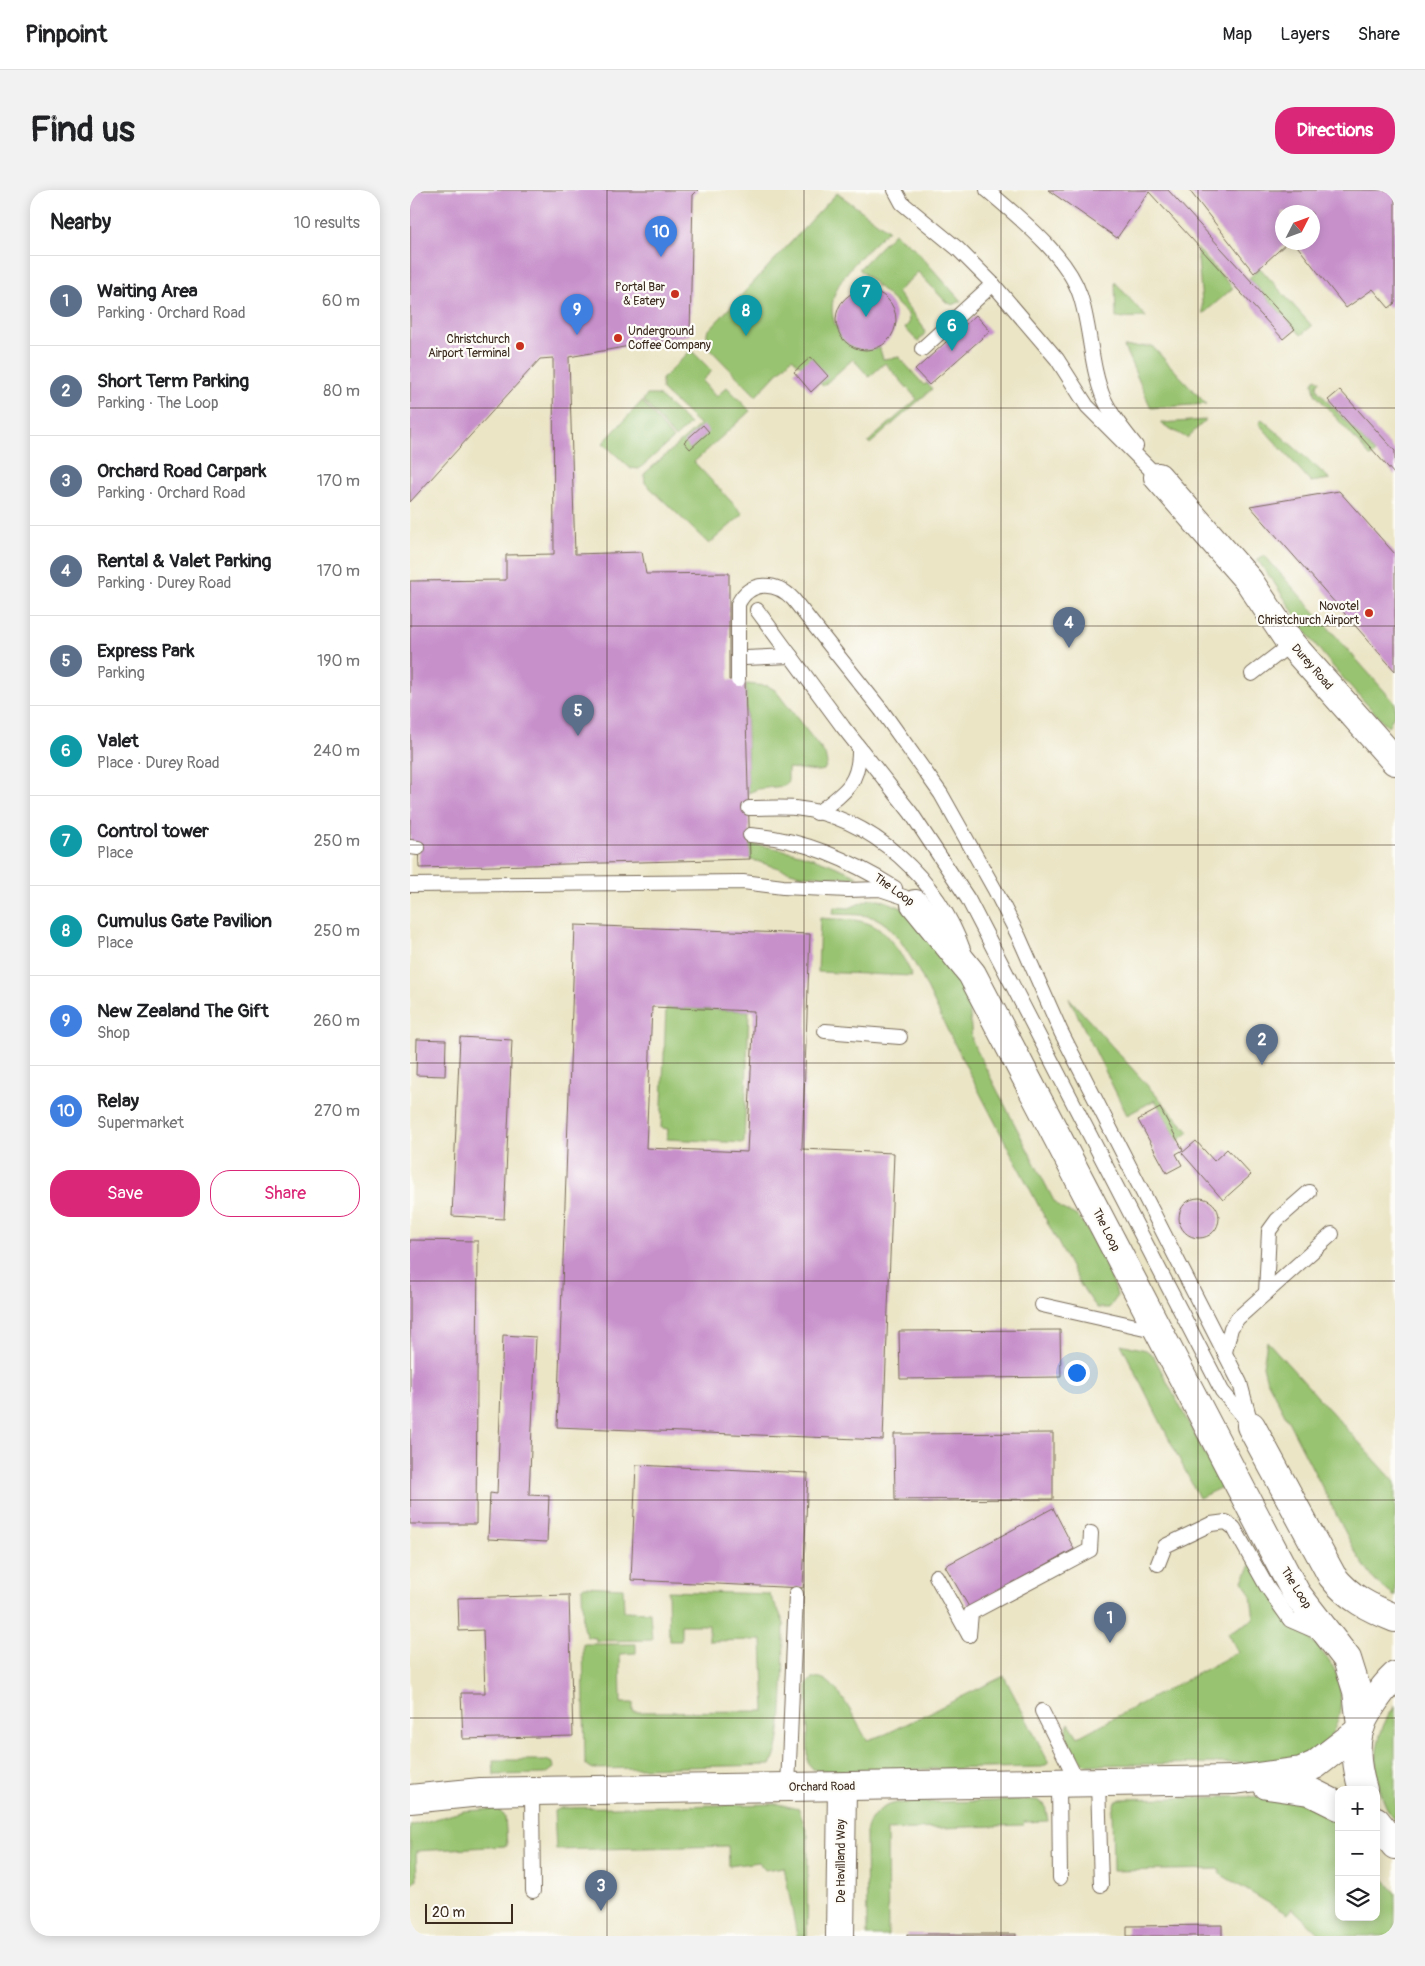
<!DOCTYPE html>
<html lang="en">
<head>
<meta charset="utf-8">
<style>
	:root { --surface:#fff; --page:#f2f2f2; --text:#202124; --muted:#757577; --line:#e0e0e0; --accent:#db2777 }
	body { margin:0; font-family:Pangolin,sans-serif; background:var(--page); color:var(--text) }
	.controls { position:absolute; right:15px; bottom:15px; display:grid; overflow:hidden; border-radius:10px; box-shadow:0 2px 12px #0003 }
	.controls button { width:45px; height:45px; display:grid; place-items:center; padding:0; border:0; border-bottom:1px solid var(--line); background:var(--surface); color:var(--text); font:25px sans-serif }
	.compass { position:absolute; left:865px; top:15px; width:45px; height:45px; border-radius:50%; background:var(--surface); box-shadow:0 2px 12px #0003; rotate:48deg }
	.scale { position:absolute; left:15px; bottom:12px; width:88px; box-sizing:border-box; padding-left:5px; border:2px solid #3b2a1e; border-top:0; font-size:14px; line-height:18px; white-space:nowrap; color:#3b2a1e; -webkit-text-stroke:4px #fdfcf7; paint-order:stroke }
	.you { position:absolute; left:666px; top:1182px; width:18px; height:18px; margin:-12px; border:4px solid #fff; border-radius:50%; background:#1a73e8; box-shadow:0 0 0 8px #1a73e833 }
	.badge { display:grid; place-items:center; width:32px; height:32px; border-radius:50%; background:var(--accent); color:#fff; font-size:16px; font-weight:700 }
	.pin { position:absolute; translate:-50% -41px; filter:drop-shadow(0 1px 2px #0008) }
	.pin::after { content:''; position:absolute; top:26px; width:18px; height:15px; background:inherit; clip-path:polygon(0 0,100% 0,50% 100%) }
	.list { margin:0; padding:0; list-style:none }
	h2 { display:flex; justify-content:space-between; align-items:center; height:65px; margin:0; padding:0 20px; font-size:21px }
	h2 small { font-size:16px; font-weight:400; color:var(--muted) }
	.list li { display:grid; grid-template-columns:32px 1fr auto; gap:15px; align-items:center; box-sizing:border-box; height:90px; padding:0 20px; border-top:1px solid var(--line) }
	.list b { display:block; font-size:19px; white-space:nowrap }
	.list p { margin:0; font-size:16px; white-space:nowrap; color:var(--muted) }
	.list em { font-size:16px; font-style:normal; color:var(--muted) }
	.actions { display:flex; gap:10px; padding:15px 20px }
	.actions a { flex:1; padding:11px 0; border:1px solid var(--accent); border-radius:20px; text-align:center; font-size:18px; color:var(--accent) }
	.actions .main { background:var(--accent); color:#fff }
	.icon { flex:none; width:28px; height:28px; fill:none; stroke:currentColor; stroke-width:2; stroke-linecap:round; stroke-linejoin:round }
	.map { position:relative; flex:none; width:985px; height:1746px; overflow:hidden; border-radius:20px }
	header { display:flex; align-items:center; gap:30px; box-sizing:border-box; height:70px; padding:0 25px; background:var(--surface); border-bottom:1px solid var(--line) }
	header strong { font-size:24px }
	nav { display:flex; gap:28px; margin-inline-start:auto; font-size:18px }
	.intro { display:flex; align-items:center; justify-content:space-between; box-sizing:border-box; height:120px; padding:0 30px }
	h1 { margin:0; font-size:35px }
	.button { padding:12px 22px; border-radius:20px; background:var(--accent); color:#fff; font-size:18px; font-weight:700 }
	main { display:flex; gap:30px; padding:0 30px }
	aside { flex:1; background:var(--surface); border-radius:20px; box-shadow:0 2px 12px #0003 }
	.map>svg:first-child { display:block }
	.green { fill:#98c370; stroke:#6a7647 }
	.building { fill:#c790cb; fill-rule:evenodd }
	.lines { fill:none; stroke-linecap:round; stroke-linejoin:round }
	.lane-casing { stroke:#796b59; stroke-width:16 }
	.street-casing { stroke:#796b59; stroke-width:30 }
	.primary-casing { stroke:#796b59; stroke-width:30 }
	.lane { stroke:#fff; stroke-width:14 }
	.street { stroke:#fff; stroke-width:28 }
	.primary { stroke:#fff; stroke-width:28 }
	.lane-bridge-casing { stroke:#796b59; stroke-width:16; stroke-linecap:butt }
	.lane-bridge { stroke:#fff; stroke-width:14 }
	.grid { fill:none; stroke:#3b2a1e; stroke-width:1; stroke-opacity:0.55 }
	.poi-dot { fill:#c8321e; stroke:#fdfcf7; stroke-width:2 }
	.labels { text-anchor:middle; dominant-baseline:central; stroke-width:4.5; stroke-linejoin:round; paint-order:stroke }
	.poi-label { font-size:12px; fill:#3b2a1e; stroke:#fdfcf7; text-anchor:end }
	.street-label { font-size:12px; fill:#3b2a1e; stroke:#fdfcf7 }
</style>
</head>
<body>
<header>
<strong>Pinpoint</strong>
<nav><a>Map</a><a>Layers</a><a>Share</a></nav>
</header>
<div class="intro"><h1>Find us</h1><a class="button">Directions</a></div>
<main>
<aside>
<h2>Nearby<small>10 results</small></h2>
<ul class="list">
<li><span class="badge" style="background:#5c6f8a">1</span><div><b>Waiting Area</b><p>Parking · Orchard Road</p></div><em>60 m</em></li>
<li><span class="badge" style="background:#5c6f8a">2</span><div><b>Short Term Parking</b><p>Parking · The Loop</p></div><em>80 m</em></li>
<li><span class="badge" style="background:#5c6f8a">3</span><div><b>Orchard Road Carpark</b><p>Parking · Orchard Road</p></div><em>170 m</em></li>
<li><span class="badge" style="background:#5c6f8a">4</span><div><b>Rental &amp; Valet Parking</b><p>Parking · Durey Road</p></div><em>170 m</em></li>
<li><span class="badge" style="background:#5c6f8a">5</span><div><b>Express Park</b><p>Parking</p></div><em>190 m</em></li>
<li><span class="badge" style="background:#0f9aa8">6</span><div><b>Valet</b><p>Place · Durey Road</p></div><em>240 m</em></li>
<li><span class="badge" style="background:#0f9aa8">7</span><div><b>Control tower</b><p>Place</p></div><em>250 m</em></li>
<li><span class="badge" style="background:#0f9aa8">8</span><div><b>Cumulus Gate Pavilion</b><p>Place</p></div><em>250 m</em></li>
<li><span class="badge" style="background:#3f7fe0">9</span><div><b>New Zealand The Gift</b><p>Shop</p></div><em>260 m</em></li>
<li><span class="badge" style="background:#3f7fe0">10</span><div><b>Relay</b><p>Supermarket</p></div><em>270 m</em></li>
</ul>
<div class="actions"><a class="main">Save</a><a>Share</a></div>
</aside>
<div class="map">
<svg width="985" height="1746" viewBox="0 0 985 1746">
	<rect width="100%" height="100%" fill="#fdfcf7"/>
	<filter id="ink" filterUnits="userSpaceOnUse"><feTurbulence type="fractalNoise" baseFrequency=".02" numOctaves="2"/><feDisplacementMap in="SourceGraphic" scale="10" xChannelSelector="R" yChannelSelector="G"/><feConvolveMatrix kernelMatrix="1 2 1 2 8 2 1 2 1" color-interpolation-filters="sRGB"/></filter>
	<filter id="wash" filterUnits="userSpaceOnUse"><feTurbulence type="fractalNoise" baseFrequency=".0096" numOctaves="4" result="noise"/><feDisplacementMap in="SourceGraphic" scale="20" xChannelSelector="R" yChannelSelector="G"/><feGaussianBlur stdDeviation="1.12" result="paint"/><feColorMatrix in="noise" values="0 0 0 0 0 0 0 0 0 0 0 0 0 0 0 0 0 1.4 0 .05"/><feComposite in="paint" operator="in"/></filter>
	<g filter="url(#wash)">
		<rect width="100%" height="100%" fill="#ebe5c6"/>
		<!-- green -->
		<g class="green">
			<path d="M427 3 478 40C450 69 399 105 434 149 443 160 457 161 469 156L473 169 489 167 514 195 517 193 522 199 460 254 458 252 507 209 475 173 459 187 443 169 413 196 382 168 346 206 297 156V142Z"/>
			<path d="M484 43 504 58 551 111 543 115 536 112 508 82 487 102 513 137 515 143 508 152 495 138 499 133 498 124 449 79Z"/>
			<path d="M787 58 823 98 793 124Z"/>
			<path d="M850 78 902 136 891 145 839 88Z"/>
			<path d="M705 92 736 127 706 128Z"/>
			<path d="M742 156 796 214 741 218 714 157Z"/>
			<path d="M281 160 302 181 292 191 306 207 317 197 340 221 284 272 333 324 299 354 235 293 234 284 290 235 252 200V189Z"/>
			<path d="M906 188 910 191 907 195 908 201 965 263 961 267 905 204 903 193Z"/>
			<path d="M237 205H248L280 234 265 248 233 210Z"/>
			<path d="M232 211 263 249 229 279 220 278 193 253Z"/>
			<path d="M852 229 920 289 901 292 849 234Z"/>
			<path d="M796 230 777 248 750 233Z"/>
			<path d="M854 365 985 513V523L978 537C952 509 925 481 902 450 883 424 868 395 847 370Z"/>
			<path d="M336 494 358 496 365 500 415 564 417 574 414 580 408 581 378 578V591L374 596 348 599 338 603Z"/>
			<path d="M340 654C378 659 412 669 447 686L446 688 390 685 340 669Z"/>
			<path d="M460 709 475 711 492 718 502 727 538 773 559 813 562 851 644 1011C651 1022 660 1020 669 1028 676 1033 708 1098 707 1107L699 1118H687L671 1096C628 1015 585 933 543 851 526 820 500 750 471 731 459 723 438 725 423 724L424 717 439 718Z"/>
			<path d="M410 728C444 731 462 725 484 755 491 765 498 774 502 786L408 782Z"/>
			<path d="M659 808 779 942 768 951 745 910 717 925Z"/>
			<path d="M256 818 339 821 334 953 257 949 258 939 251 938Z"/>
			<path d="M857 1151 985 1292V1407L965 1391 948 1367 856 1188 853 1176Z"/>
			<path d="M711 1154 736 1160 743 1165 812 1297 789 1308Z"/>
			<path d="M844 1368C862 1393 879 1419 897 1444 905 1455 916 1465 923 1477 937 1502 932 1543 907 1560 899 1566 887 1568 878 1572L676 1575C666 1565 651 1548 659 1533L668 1547 828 1462 818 1443 844 1429 841 1406 833 1391Z"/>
			<path d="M174 1396 213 1398 214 1421 240 1422 242 1450 186 1451V1448L177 1447 173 1438 172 1398Z"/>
			<path d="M258 1401 359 1404 368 1419 374 1434C373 1467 376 1550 361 1575L183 1579 175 1574 173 1454H226V1463L210 1464 211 1513H223V1522L355 1521 352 1450 299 1451V1435H271V1451H259Z"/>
			<path d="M594 1486 639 1573 632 1577 409 1581 403 1579 398 1573 397 1494C418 1467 447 1535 457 1550L476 1544Z"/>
			<path d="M985 1516V1632C961 1598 959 1549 985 1516Z"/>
			<path d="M83 1570H136L143 1573 144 1578 136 1584 84 1585Z"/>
			<path d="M868 1606C891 1611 911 1619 929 1635V1727H966V1678L985 1703V1746H911L882 1718 877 1724 810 1684V1679L703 1681 702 1621 705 1612 711 1609Z"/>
			<path d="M627 1610 635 1615 638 1631 614 1632 613 1635 477 1640 478 1746H457L456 1642C460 1625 470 1617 486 1613Z"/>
			<path d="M368 1614 389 1619 398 1646 397 1746H387L374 1677 355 1680 348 1672 319 1676 318 1656 146 1660 144 1621 151 1618Z"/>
			<path d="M87 1619 95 1626 97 1656 6 1661 7 1689 0 1697V1636L54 1621Z"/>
		</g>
		<g id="blocks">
			<!-- building -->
			<g class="building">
				<path d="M0 0H288L283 5 280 145 159 167 165 364 232 362 236 384 319 383V490H335L340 669 9 678 8 653H0V391L96 390V365L144 364 143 168 130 169 0 312Z"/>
				<path d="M638 0H758L885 139 873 149 739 2 707 48Z"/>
				<path d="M779 0H985V113L979 118 963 99 936 118 884 52H902V22H872V52H878L844 83Z"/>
				<circle cx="456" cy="130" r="30"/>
				<path d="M566 125 580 141 519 195 505 180Z"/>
				<path d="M401 167 418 186 401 202 384 182Z"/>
				<path d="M930 200 985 261V285L918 210Z"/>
				<path d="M293 235 299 242 280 259 274 252Z"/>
				<path d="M929 301 985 364V481L840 316Z"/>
				<path d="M165 735 400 744 392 959 484 963 473 1250 147 1237ZM242 817 344 821 337 962 236 958Z"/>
				<path d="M50 847 102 850 94 1029 42 1026Z"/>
				<path d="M7 849 36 850 35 886 6 885Z"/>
				<path d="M750 918 773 960 766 964 772 975 757 983 728 930Z"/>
				<path d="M786 951 804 971 817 959 841 985 813 1010 772 963Z"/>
				<circle cx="789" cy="1028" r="20"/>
				<path d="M0 1050 68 1051 66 1334H0Z"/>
				<path d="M650 1140 651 1187 490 1189 489 1141Z"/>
				<path d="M93 1145 126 1147 119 1305 139 1306 137 1352 78 1349 80 1303 87 1304Z"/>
				<path d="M643 1243V1309L485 1310 484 1244Z"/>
				<path d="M226 1275 398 1283 393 1398 221 1390Z"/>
				<path d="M643 1318 664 1359 559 1417 535 1376Z"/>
				<path d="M159 1405 163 1546 53 1549 51 1503H75L73 1440 49 1441 48 1408Z"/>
				<path d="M812 1735V1746H717V1736Z"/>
				<rect x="497" y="1744" width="109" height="2"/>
			</g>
		</g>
	</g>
	<g filter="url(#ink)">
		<use href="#blocks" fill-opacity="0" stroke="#796b59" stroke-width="1"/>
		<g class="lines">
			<!-- lane casing -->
			<g class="lane-casing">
				<g id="lane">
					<path d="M485 0 492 13 548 59 583 94 647 169 677 216 748 287"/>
					<path d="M577 0C608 27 657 65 670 105 681 138 680 176 694 209 702 226 714 241 726 256"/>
					<path d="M512 159 583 94"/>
					<path d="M347 420 433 537 501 623 558 709 812 1201 841 1236"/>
					<path d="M335 468 381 466"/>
					<path d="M842 484 881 454"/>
					<path d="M472 521 531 604 585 700 609 747 651 842 830 1193 840 1230"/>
					<path d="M339 618C354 618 370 617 385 618 463 626 529 691 554 762"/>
					<path d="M407 623C434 603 450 594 449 558"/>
					<path d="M340 645C393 649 440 670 485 698"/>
					<path d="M0 657 8 658"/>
					<path d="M0 695 333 692 373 697 438 700 470 699 494 707 505 714"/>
					<path d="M415 841 490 847"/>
					<path d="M856 1103 859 1041 867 1030 899 1002"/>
					<path d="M632 1115 748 1141"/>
					<path d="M815 1162 821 1138 828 1128 922 1044"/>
					<path d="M748 1374 755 1356 801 1334 816 1332 824 1338 857 1397 880 1430 912 1444"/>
					<path d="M526 1386 559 1445"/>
					<path d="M559 1445 561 1423 680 1360 681 1343"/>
					<path d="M632 1521 668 1593"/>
					<path d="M688 1592 691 1695"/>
					<path d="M649 1593 650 1688"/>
					<path d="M378 1597 386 1404"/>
					<path d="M122 1601 123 1701"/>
				</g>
			</g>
			<!-- street casing -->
			<g class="street-casing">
				<g id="street">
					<path d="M748 287 839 391 881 454 985 571"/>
					<path d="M505 714 562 784 874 1381 886 1403 937 1469 947 1501 951 1536"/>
					<path d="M841 1236 922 1386C939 1408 960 1418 985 1428"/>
					<path d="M857 1595 899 1601 929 1616"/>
					<path d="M0 1609 71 1602 122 1601 825 1590 891 1581 905 1575 949 1541"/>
					<path d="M430 1746 432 1597"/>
				</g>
			</g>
			<!-- primary casing -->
			<g class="primary-casing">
				<g id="primary">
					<path d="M953 1600C948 1583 944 1559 949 1541 953 1525 973 1497 985 1486"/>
					<path d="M966 1631 985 1655"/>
				</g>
			</g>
			<!-- lane -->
			<use href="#lane" class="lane"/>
			<!-- street -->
			<use href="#street" class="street"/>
			<!-- primary -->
			<use href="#primary" class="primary"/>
			<!-- lane-bridge casing -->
			<g class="lane-bridge-casing">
				<path id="lane-bridge" d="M328 490V414C340 390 366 391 383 409L472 521"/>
			</g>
			<!-- lane-bridge -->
			<use href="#lane-bridge" class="lane-bridge"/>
		</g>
	</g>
	<!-- grid -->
	<path class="grid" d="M197 0V1746M394 0V1746M591 0V1746M788 0V1746M0 218H985M0 436H985M0 655H985M0 873H985M0 1091H985M0 1310H985M0 1528H985"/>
	<!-- markers -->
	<g class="poi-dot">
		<circle cx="265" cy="104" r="5"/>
		<circle cx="208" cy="148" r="5"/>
		<circle cx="110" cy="156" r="5"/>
		<circle cx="959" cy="423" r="5"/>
	</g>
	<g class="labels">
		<!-- poi labels -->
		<g class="poi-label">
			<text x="255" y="97">Portal Bar<tspan x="255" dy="14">&amp; Eatery</tspan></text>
			<text x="218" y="141" text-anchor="start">Underground<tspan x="218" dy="14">Coffee Company</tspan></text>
			<text x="100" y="149">Christchurch<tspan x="100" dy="14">Airport Terminal</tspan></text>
			<text x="949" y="416">Novotel<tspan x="949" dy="14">Christchurch Airport</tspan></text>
		</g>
		<!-- street labels -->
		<g class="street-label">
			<text transform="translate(902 477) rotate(49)">Durey Road</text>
			<text transform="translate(484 700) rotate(36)">The Loop</text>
			<text transform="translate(696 1040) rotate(63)">The Loop</text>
			<text transform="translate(886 1398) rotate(58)">The Loop</text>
			<text transform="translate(412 1597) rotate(-1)">Orchard Road</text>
			<text transform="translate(431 1671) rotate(-90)">De Havilland Way</text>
		</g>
	</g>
</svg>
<div class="controls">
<button>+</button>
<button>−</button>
<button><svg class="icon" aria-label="layers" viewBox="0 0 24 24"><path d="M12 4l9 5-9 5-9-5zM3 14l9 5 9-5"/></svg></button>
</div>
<svg class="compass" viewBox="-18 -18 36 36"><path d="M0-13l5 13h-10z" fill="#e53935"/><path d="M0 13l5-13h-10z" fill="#757577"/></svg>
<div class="scale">20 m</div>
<div class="you"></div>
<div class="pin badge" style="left:700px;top:1453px;background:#5c6f8a">1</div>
<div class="pin badge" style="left:852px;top:875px;background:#5c6f8a">2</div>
<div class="pin badge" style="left:191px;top:1721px;background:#5c6f8a">3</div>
<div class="pin badge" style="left:659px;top:458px;background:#5c6f8a">4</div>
<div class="pin badge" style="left:168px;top:546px;background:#5c6f8a">5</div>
<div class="pin badge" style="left:542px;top:161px;background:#0f9aa8">6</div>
<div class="pin badge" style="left:456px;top:127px;background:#0f9aa8">7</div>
<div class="pin badge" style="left:336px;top:146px;background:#0f9aa8">8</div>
<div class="pin badge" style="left:167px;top:145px;background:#3f7fe0">9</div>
<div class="pin badge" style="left:251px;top:67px;background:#3f7fe0">10</div>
</div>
</main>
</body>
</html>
